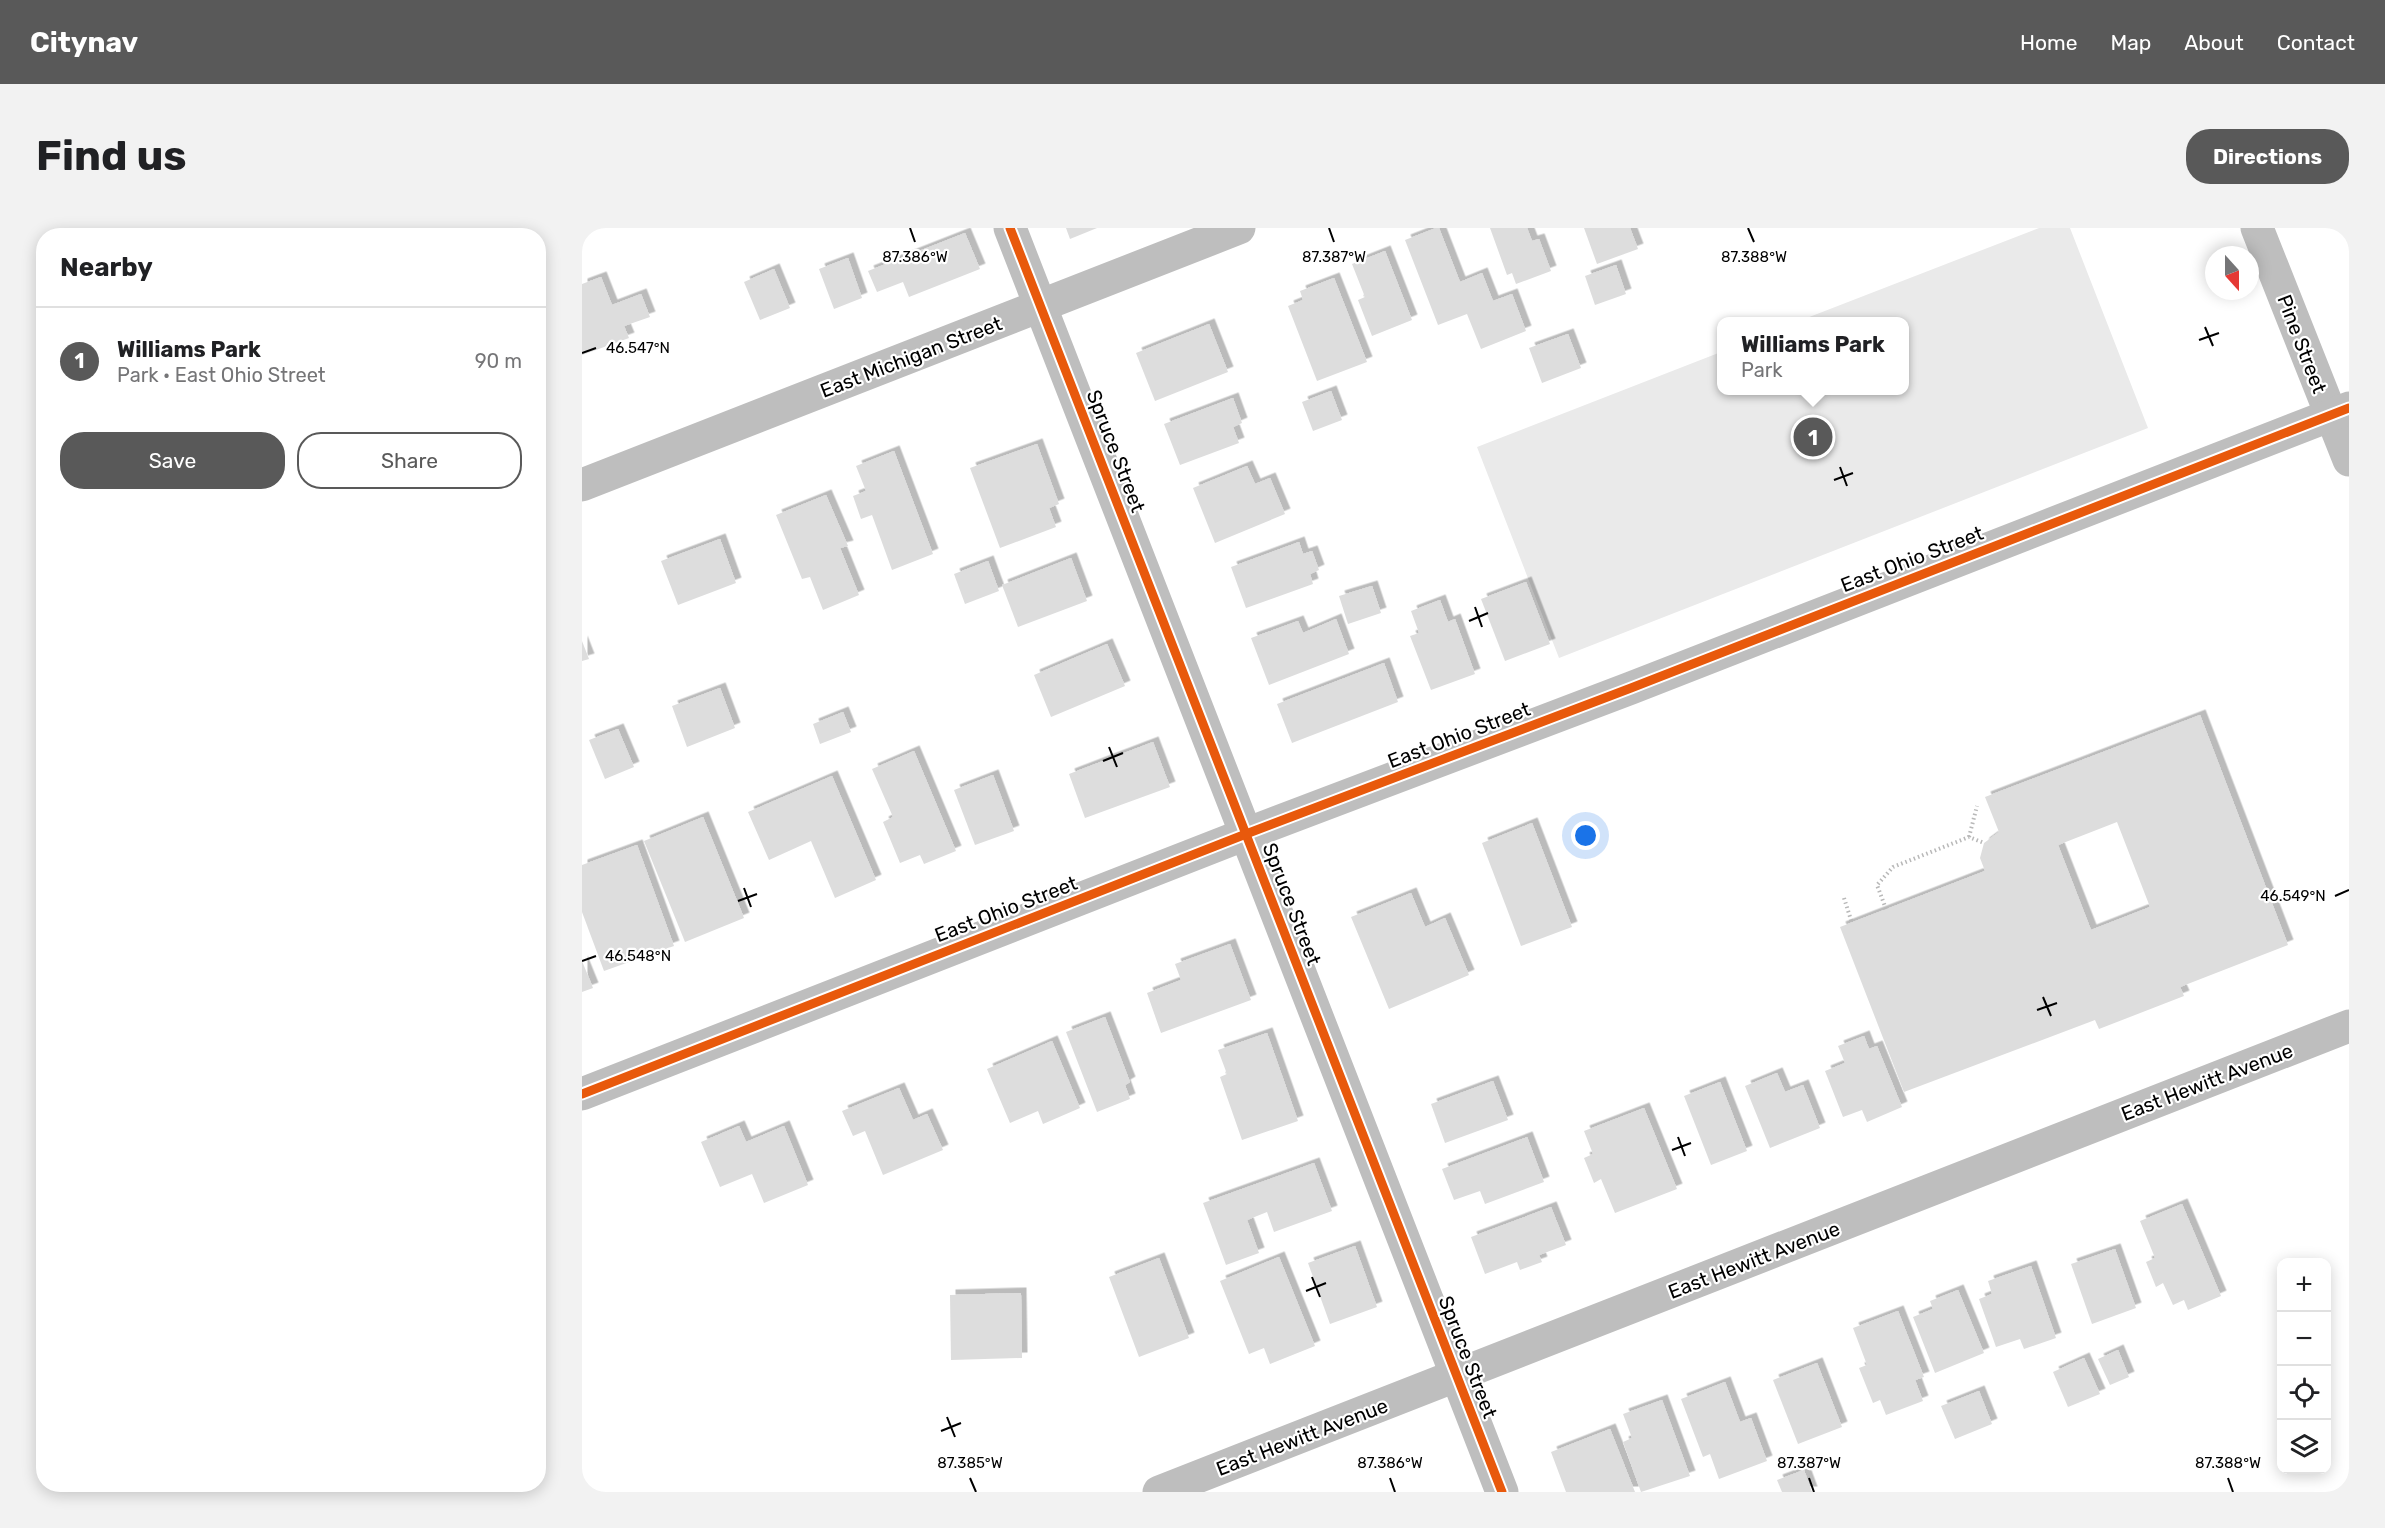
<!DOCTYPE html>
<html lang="en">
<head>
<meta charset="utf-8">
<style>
	:root { --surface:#fff; --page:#f2f2f2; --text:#202124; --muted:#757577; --line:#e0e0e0; --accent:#595959 }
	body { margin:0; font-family:Rubik,sans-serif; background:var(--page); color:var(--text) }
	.controls { position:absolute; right:18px; bottom:18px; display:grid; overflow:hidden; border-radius:12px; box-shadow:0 3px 15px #0003 }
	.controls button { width:54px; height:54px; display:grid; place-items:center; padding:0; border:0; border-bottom:2px solid var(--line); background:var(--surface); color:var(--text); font:30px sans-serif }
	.compass { position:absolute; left:1623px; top:18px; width:54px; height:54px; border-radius:50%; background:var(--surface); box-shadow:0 3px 15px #0003; rotate:159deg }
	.you { position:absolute; left:1004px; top:608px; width:21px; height:21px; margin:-15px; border:4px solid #fff; border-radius:50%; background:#1a73e8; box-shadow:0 0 0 9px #1a73e833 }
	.badge { display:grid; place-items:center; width:39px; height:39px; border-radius:50%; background:var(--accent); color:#fff; font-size:20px; font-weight:700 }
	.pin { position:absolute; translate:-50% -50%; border:3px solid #fff; box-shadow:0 2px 6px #0006 }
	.popup { position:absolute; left:1135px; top:89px; width:192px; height:78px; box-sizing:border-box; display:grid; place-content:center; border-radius:12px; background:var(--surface); filter:drop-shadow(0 2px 4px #0005); font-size:20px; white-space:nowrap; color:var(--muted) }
	.popup b { font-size:22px; color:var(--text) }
	.popup::after { content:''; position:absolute; left:50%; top:100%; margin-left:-12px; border:12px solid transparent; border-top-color:var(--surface) }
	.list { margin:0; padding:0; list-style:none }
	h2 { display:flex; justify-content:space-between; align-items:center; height:78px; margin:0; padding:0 24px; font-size:26px }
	h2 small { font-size:20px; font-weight:400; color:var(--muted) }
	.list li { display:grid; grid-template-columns:39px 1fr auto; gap:18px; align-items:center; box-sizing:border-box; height:108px; padding:0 24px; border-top:2px solid var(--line) }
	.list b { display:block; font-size:22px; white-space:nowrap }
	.list p { margin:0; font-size:20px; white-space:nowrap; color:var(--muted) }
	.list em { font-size:20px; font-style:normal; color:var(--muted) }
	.actions { display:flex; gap:12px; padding:18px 24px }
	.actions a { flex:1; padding:14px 0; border:2px solid var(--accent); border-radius:24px; text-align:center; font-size:21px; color:var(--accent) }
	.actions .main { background:var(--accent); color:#fff }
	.icon { flex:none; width:33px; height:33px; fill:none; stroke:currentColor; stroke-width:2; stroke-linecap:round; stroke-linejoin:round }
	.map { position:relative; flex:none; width:1767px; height:1264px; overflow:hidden; border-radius:24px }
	header { display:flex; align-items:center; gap:36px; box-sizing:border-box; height:84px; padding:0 30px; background:var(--accent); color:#fff }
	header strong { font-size:28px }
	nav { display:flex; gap:33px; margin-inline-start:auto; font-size:21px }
	.intro { display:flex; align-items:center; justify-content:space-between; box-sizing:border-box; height:144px; padding:0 36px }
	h1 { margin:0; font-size:42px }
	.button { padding:15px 27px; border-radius:24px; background:var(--accent); color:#fff; font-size:21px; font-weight:700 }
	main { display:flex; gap:36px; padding:0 36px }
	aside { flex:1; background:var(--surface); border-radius:24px; box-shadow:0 3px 15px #0003 }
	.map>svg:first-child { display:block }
	.green { fill:#eaeaea }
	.building { fill:#ddd; fill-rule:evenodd; filter:url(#shadow) }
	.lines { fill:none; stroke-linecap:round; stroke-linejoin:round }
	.path { stroke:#b8b8b8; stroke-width:4; stroke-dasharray:1.5 3; stroke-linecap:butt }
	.minor { stroke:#bebebe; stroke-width:33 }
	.cycleway-casing { stroke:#fff; stroke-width:13 }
	.cycleway { stroke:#e8590c; stroke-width:9 }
	.ticks { fill:none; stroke:#000; stroke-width:2 }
	.labels { text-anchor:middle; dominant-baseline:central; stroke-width:4.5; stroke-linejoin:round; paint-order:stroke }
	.street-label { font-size:20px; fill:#000; stroke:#fff }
	.ticks-label { font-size:15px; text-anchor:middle; fill:#000; stroke:#fff; stroke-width:4.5; stroke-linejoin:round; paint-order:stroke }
</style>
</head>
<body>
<header>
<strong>Citynav</strong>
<nav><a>Home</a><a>Map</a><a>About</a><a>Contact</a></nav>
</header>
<div class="intro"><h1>Find us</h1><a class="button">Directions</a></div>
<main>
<aside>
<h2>Nearby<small></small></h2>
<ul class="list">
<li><span class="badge">1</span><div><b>Williams Park</b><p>Park · East Ohio Street</p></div><em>90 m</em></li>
</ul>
<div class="actions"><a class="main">Save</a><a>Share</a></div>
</aside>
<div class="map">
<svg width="1767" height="1264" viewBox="0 0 1767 1264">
	<defs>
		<filter id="shadow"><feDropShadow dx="5.5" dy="-5.5" stdDeviation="0" flood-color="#0004"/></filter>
	</defs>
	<rect width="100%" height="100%" fill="#fff"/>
	<!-- green -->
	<path class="green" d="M1457 0H1488L1566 200 977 430 895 219 1139 124 1140 162H1322V94L1217 93Z"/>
	<!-- building -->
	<g class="building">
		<path d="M484 0H515L488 11Z"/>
		<path d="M854 0H857L878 54 900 45 911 73 930 66 944 103 899 121 885 86 856 97 823 12Z"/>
		<path d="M908 0H945L950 13 957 11 969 43 934 56 930 45 925 47Z"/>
		<path d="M1002 0H1048L1056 21 1015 36Z"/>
		<path d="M383 5 398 41 327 69 321 54 295 64 286 43Z"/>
		<path d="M803 23 830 92 790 108 776 72 783 69 770 36Z"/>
		<path d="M266 30 280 70 252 81 237 41Z"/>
		<path d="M1034 37 1044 66 1013 77 1003 48Z"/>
		<path d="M192 41 208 80 178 92 162 54Z"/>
		<path d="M19 49 30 77 59 66 68 89 42 98 47 110 0 127V56Z"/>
		<path d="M752 50 785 134 735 153 706 78 721 72 718 63Z"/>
		<path d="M627 96 646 144 573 173 554 125Z"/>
		<path d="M986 106 999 140 960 155 947 120Z"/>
		<path d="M749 163 760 192 731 203 720 174Z"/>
		<path d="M651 170 660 195 651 199 657 215 598 237 582 196Z"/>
		<path d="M455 216 477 276 467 280 474 299 418 320 388 240Z"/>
		<path d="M312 223 351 326 310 342 290 287 279 291 271 268 284 263 274 238Z"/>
		<path d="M665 238 673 256 688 250 703 286 633 315 611 260Z"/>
		<path d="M244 267 266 318 258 320 277 367 241 382 228 349 220 351 194 287Z"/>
		<path d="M138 311 154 355 96 377 79 333Z"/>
		<path d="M717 314 721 326 730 323 737 342 728 346 731 356 664 380 649 339Z"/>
		<path d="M489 330 505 373 436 399 420 357Z"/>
		<path d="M406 333 417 363 383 376 372 346Z"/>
		<path d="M944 354 968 416 923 433 899 371Z"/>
		<path d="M790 358 799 385 766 396 757 368Z"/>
		<path d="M858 372 866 394 873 391 893 446 849 462 828 408 837 405 829 383Z"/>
		<path d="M754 391 767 426 687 457 669 410 716 393 721 405Z"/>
		<path d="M0 413 7 431 0 433Z"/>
		<path d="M525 416 543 458 469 489 452 447Z"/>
		<path d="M802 435 816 474 710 515 695 476Z"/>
		<path d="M138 460 153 500 105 519 90 478Z"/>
		<path d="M261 484 269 504 238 516 231 496Z"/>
		<path d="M1618 487 1706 717 1598 759 1602 768 1517 801 1513 792 1322 864 1258 699 1403 643 1398 630 1402 615 1417 604 1403 569ZM1535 594 1568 679 1509 702 1476 617Z"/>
		<path d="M36 501 52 539 23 551 7 512Z"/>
		<path d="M571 514 588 559 503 590 487 546Z"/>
		<path d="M332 523 374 623 342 636 338 627 318 635 301 594 311 589 290 541Z"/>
		<path d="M411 547 432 603 393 617 372 562Z"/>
		<path d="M250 548 294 652 253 670 229 613 187 632 166 584Z"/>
		<path d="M121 589 162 690 103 714 62 613Z"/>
		<path d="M950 595 990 699 939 718 900 615Z"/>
		<path d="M55 617 92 718 22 743 0 684V637Z"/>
		<path d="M829 665 843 699 863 690 887 747 807 781 769 689Z"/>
		<path d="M648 716 669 772 579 805 565 765 599 752 593 736Z"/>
		<path d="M0 733 11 760 0 764Z"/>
		<path d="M523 789 548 854 543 857 548 871 515 884 484 804Z"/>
		<path d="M685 805 716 893 660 912 638 849 645 846 636 822Z"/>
		<path d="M1282 808 1287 821 1295 818 1320 879 1285 894 1280 882 1261 889 1243 843 1263 835 1256 818Z"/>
		<path d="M470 813 498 880 461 896 456 883 428 895 405 841Z"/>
		<path d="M1195 845 1203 864 1221 857 1238 900 1188 920 1163 858Z"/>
		<path d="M911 853 926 892 863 915 849 876Z"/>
		<path d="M1138 854 1165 923 1129 937 1102 868Z"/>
		<path d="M317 860 331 892 345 886 361 922 301 947 283 903 271 908 260 883Z"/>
		<path d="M1062 880 1095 961 1033 985 1019 951 1012 955 1002 930 1011 926 1002 903Z"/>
		<path d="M157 898 164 914 202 898 226 957 182 975 170 946 138 959 119 914Z"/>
		<path d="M945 909 962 954 903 976 898 963 872 972 860 941Z"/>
		<path d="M732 935 750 983 692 1004 685 984 665 992 677 1025 644 1037 621 975Z"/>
		<path d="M1600 976 1639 1068 1606 1082 1602 1072 1591 1077 1581 1055 1574 1059 1564 1034 1573 1030 1558 993Z"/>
		<path d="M969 979 984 1017 957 1027 960 1034 938 1042 935 1034 903 1046 889 1009Z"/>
		<path d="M773 1018 795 1079 748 1096 726 1035Z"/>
		<path d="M1533 1021 1554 1080 1510 1096 1489 1036Z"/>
		<path d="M697 1029 733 1118 688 1136 682 1120 667 1126 638 1053Z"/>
		<path d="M577 1030 607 1110 557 1129 527 1049Z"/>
		<path d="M1449 1038 1474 1110 1442 1121 1438 1111 1414 1119 1397 1071 1410 1066 1406 1053Z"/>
		<path d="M1376 1062 1402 1125 1353 1145 1331 1089 1351 1081 1348 1073Z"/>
		<path d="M439 1065 440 1130 369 1132 368 1067Z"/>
		<path d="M1316 1083 1342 1149 1333 1152 1341 1173 1304 1187 1298 1172 1291 1175 1277 1140 1285 1137 1271 1100Z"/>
		<path d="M1536 1122 1547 1149 1528 1157 1516 1131Z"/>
		<path d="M1502 1130 1518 1166 1486 1179 1471 1144Z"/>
		<path d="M1235 1135 1260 1199 1216 1216 1191 1152Z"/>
		<path d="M1143 1154 1158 1194 1169 1190 1185 1233 1137 1251 1128 1226 1121 1229 1099 1171Z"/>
		<path d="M1397 1163 1410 1196 1373 1211 1359 1178Z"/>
		<path d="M1080 1172 1108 1248 1059 1264 1041 1214 1050 1210 1041 1186Z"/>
		<path d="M1028 1201 1053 1264H984L969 1224Z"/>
		<path d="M1222 1242 1230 1264H1200L1195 1252Z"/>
	</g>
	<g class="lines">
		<!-- path -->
		<g class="path">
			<path d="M1387 609 1395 578"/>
			<path d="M1262 670 1270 695"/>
			<path d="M1304 681 1295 657 1311 639 1387 609 1402 615"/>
		</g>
		<!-- minor -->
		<g class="minor">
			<path d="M428 0 920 1264"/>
			<path d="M1675 0 1767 232"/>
			<path d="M0 257 657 0"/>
			<path d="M0 866 664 606 1049 460 1767 180"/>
			<path d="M577 1264 1767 798"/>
		</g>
		<!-- cycleway casing -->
		<g class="cycleway-casing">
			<g id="cycleway">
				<path d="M428 0 920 1264"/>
				<path d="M0 866 664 606 1049 460 1767 180"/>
			</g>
		</g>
		<!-- cycleway -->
		<use href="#cycleway" class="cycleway"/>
	</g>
	<!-- ticks -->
	<path class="ticks" d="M328 0 333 14M747 0 752 14M1166 0 1172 14M1623 99 1631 118M1617 112 1637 105M0 125 14 120M1258 239 1265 258M1252 252 1271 245M893 379 900 399M887 393 906 385M527 519 535 539M521 533 541 525M162 660 169 679M1753 668 1767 662M156 673 175 666M0 733 14 728M1461 769 1469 788M1455 782 1475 775M1096 909 1103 928M1090 922 1109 915M730 1049 738 1069M724 1063 744 1055M365 1189 373 1209M359 1203 379 1195M388 1250 394 1264M808 1250 813 1264M1227 1250 1232 1264M1646 1250 1651 1264"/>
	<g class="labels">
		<!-- street labels -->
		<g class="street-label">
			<text transform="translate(1720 116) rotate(69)">Pine Street</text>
			<text transform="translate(329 129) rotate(-21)">East Michigan Street</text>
			<text transform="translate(534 223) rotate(69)">Spruce Street</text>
			<text transform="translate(1330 331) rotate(-21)">East Ohio Street</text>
			<text transform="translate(877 507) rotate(-21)">East Ohio Street</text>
			<text transform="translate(710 676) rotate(69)">Spruce Street</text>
			<text transform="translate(424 681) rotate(-21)">East Ohio Street</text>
			<text transform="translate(1625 854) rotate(-21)">East Hewitt Avenue</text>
			<text transform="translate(1172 1032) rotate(-21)">East Hewitt Avenue</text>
			<text transform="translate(886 1129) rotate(69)">Spruce Street</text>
			<text transform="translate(720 1209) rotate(-21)">East Hewitt Avenue</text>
		</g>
	</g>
	<g class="ticks-label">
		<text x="1172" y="34">87.388°W</text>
		<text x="333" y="34">87.386°W</text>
		<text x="752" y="34">87.387°W</text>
		<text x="56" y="125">46.547°N</text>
		<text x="1711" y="673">46.549°N</text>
		<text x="56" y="733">46.548°N</text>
		<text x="388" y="1240">87.385°W</text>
		<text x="808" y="1240">87.386°W</text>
		<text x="1227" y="1240">87.387°W</text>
		<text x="1646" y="1240">87.388°W</text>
	</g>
</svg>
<div class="controls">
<button>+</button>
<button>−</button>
<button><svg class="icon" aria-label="locate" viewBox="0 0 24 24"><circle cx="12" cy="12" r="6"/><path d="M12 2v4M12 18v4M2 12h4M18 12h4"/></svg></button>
<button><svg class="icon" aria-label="layers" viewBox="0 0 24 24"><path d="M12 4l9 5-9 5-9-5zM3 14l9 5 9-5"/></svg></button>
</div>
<svg class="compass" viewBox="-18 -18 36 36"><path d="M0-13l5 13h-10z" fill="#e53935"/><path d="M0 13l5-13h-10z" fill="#757577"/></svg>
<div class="you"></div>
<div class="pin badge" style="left:1231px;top:209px">1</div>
<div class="popup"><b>Williams Park</b>Park</div>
</div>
</main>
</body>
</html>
